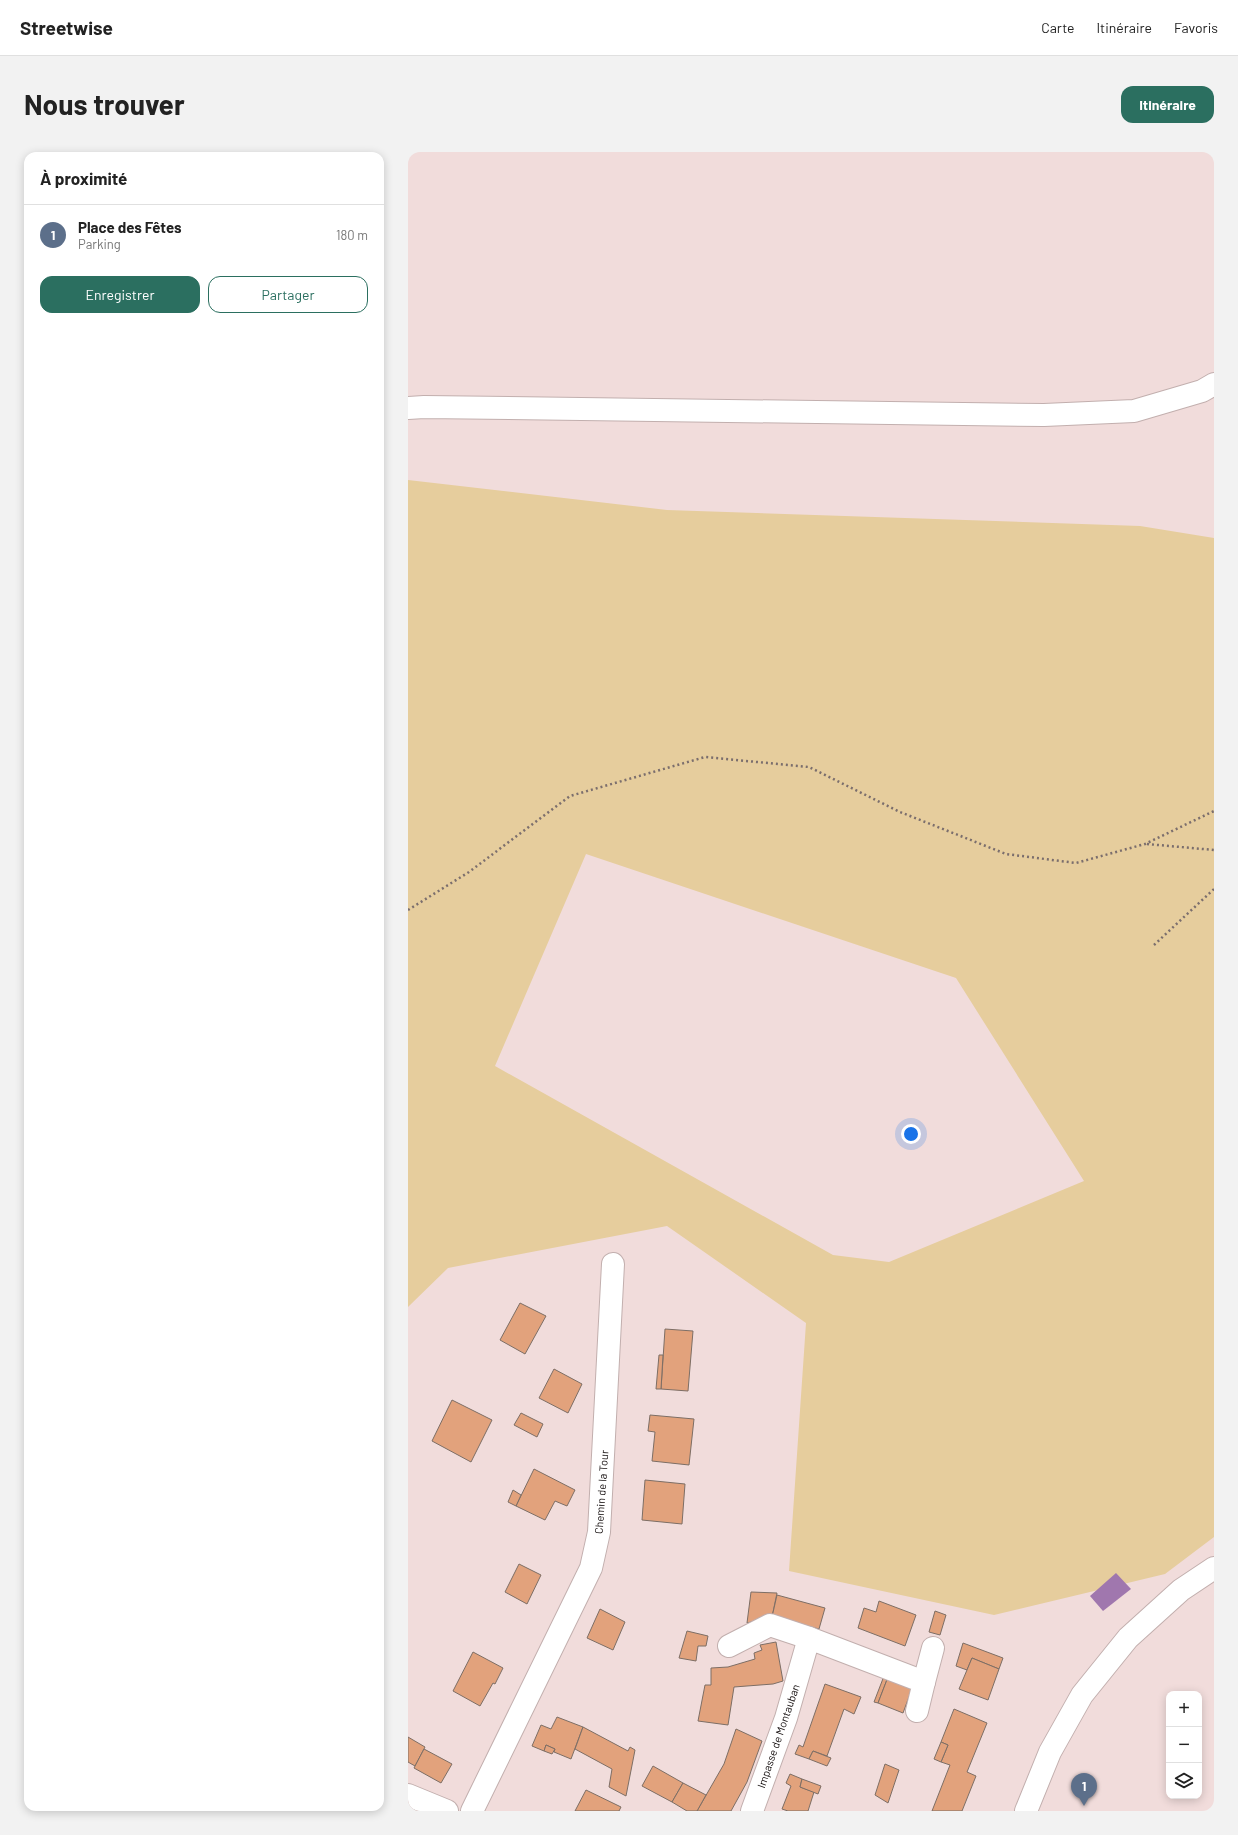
<!DOCTYPE html>
<html lang="fr">
<head>
<meta charset="utf-8">
<style>
	:root { --surface:#fff; --page:#f2f2f2; --text:#222; --muted:#767676; --line:#e0e0e0; --accent:#2b6f60 }
	body { margin:0; font-family:Barlow,sans-serif; background:var(--page); color:var(--text) }
	.controls { position:absolute; right:12px; bottom:12px; display:grid; overflow:hidden; border-radius:8px; box-shadow:0 2px 10px #0003 }
	.controls button { width:36px; height:36px; display:grid; place-items:center; padding:0; border:0; border-bottom:1px solid var(--line); background:var(--surface); color:var(--text); font:20px sans-serif }
	.you { position:absolute; left:503px; top:982px; width:14px; height:14px; margin:-10px; border:3px solid #fff; border-radius:50%; background:#1a73e8; box-shadow:0 0 0 6px #1a73e833 }
	.badge { display:grid; place-items:center; width:26px; height:26px; border-radius:50%; background:var(--accent); color:#fff; font-size:13px; font-weight:700 }
	.pin { position:absolute; translate:-50% -33px; filter:drop-shadow(0 1px 2px #0008) }
	.pin::after { content:''; position:absolute; top:21px; width:14px; height:12px; background:inherit; clip-path:polygon(0 0,100% 0,50% 100%) }
	.list { margin:0; padding:0; list-style:none }
	h2 { display:flex; justify-content:space-between; align-items:center; height:52px; margin:0; padding:0 16px; font-size:17px }
	h2 small { font-size:13px; font-weight:400; color:var(--muted) }
	.list li { display:grid; grid-template-columns:26px 1fr auto; gap:12px; align-items:center; box-sizing:border-box; height:60px; padding:0 16px; border-top:1px solid var(--line) }
	.list b { display:block; font-size:15px; white-space:nowrap }
	.list p { margin:0; font-size:13px; white-space:nowrap; color:var(--muted) }
	.list em { font-size:13px; font-style:normal; color:var(--muted) }
	.actions { display:flex; gap:8px; padding:12px 16px }
	.actions a { flex:1; padding:9px 0; border:1px solid var(--accent); border-radius:12px; text-align:center; font-size:14px; color:var(--accent) }
	.actions .main { background:var(--accent); color:#fff }
	.icon { flex:none; width:22px; height:22px; fill:none; stroke:currentColor; stroke-width:2; stroke-linecap:round; stroke-linejoin:round }
	.map { position:relative; flex:none; width:806px; height:1659px; overflow:hidden; border-radius:12px }
	header { display:flex; align-items:center; gap:24px; box-sizing:border-box; height:56px; padding:0 20px; background:var(--surface); border-bottom:1px solid var(--line) }
	header strong { font-size:19px }
	nav { display:flex; gap:22px; margin-inline-start:auto; font-size:14px }
	.intro { display:flex; align-items:center; justify-content:space-between; box-sizing:border-box; height:96px; padding:0 24px }
	h1 { margin:0; font-size:28px }
	.button { padding:10px 18px; border-radius:12px; background:var(--accent); color:#fff; font-size:14px; font-weight:700 }
	main { display:flex; gap:24px; padding:0 24px }
	aside { flex:1; background:var(--surface); border-radius:12px; box-shadow:0 2px 10px #0003 }
	.map>svg:first-child { display:block }
	.green { fill:#e6cd9d; fill-rule:evenodd }
	.water { fill:#a077ae }
	.building { fill:#e2a27c; stroke:#7d6e65 }
	.lines { fill:none; stroke-linecap:round; stroke-linejoin:round }
	.minor-casing { stroke:#c2afae; stroke-width:24 }
	.path { stroke:#7b6e6d; stroke-width:2.5; stroke-dasharray:2 3; stroke-linecap:butt }
	.minor { stroke:#fff; stroke-width:22 }
	.labels { text-anchor:middle; dominant-baseline:central; stroke-width:3; stroke-linejoin:round; paint-order:stroke }
	.street-label { font-size:11px; fill:#130d0d; stroke:#fff }
</style>
</head>
<body>
<header>
<strong>Streetwise</strong>
<nav><a>Carte</a><a>Itinéraire</a><a>Favoris</a></nav>
</header>
<div class="intro"><h1>Nous trouver</h1><a class="button">Itinéraire</a></div>
<main>
<aside>
<h2>À proximité<small></small></h2>
<ul class="list">
<li><span class="badge" style="background:#5c6f8a">1</span><div><b>Place des Fêtes</b><p>Parking</p></div><em>180 m</em></li>
</ul>
<div class="actions"><a class="main">Enregistrer</a><a>Partager</a></div>
</aside>
<div class="map">
<svg width="806" height="1659" viewBox="0 0 806 1659">
	<rect width="100%" height="100%" fill="#f1dcdb"/>
	<!-- green -->
	<path class="green" d="M0 328 259 358 732 374 806 386V1385L757 1422 586 1463 381 1419 398 1171 259 1074 40 1116 0 1155ZM178 702 548 826 676 1029 481 1110 425 1103 87 914Z"/>
	<!-- water -->
	<path class="water" d="M708 1421 723 1437 695 1459 682 1444Z"/>
	<!-- building -->
	<g class="building">
		<path d="M112 1151 138 1164 117 1202 92 1188Z"/>
		<path d="M257 1177 285 1179 280 1239 253 1237Z"/>
		<path d="M251 1203H255L253 1237H248Z"/>
		<path d="M146 1217 174 1232 160 1261 131 1246Z"/>
		<path d="M44 1248 84 1268 63 1310 24 1289Z"/>
		<path d="M113 1261 135 1272 129 1285 106 1273Z"/>
		<path d="M242 1263 286 1267 281 1313 244 1309 247 1280 240 1279Z"/>
		<path d="M126 1317 167 1338 159 1354 147 1349 137 1368 108 1354Z"/>
		<path d="M237 1328 277 1332 274 1372 234 1368Z"/>
		<path d="M105 1338 113 1343 108 1354 100 1350Z"/>
		<path d="M111 1412 133 1423 119 1452 97 1440Z"/>
		<path d="M343 1440 369 1441 364 1465 339 1471Z"/>
		<path d="M369 1443 417 1456 411 1477 364 1465Z"/>
		<path d="M471 1449 508 1463 497 1494 450 1476 456 1456 468 1460Z"/>
		<path d="M192 1457 217 1470 205 1498 179 1486Z"/>
		<path d="M527 1459 538 1463 532 1483 521 1480Z"/>
		<path d="M279 1479 300 1484 298 1494H290L288 1509 271 1506Z"/>
		<path d="M368 1490 375 1529 365 1532 326 1535 320 1573 290 1569 297 1533H303V1516L320 1515 347 1507 346 1501 354 1498 352 1493Z"/>
		<path d="M555 1491 595 1506 591 1517 564 1506 559 1518 548 1514Z"/>
		<path d="M65 1500 95 1516 87 1532 85 1531 72 1554 45 1539Z"/>
		<path d="M564 1506 591 1517 580 1548 551 1537Z"/>
		<path d="M476 1524 480 1525 470 1551 466 1550Z"/>
		<path d="M480 1525 505 1534 495 1561 470 1551Z"/>
		<path d="M417 1532 453 1545 446 1562 436 1557 419 1604 405 1599 401 1607 387 1602 391 1593 395 1595Z"/>
		<path d="M546 1557 579 1571 559 1620 568 1624 554 1659H524L542 1613 533 1610 540 1593 533 1590Z"/>
		<path d="M149 1565 175 1575 163 1607 146 1600 147 1597 138 1593 136 1599 124 1594 133 1573 143 1577Z"/>
		<path d="M175 1575 220 1599 222 1595 227 1598 218 1644 201 1635 204 1617 167 1597Z"/>
		<path d="M328 1577 354 1589 339 1630 323 1659H289L316 1612Z"/>
		<path d="M0 1585 17 1595 7 1614 0 1610Z"/>
		<path d="M533 1590 540 1593 533 1610 526 1607Z"/>
		<path d="M138 1593 147 1597 144 1602 136 1599Z"/>
		<path d="M16 1597 44 1612 33 1631 6 1616Z"/>
		<path d="M405 1599 423 1606 419 1614 401 1607Z"/>
		<path d="M477 1612 491 1618 480 1651 467 1643Z"/>
		<path d="M245 1614 275 1631 264 1650 234 1634Z"/>
		<path d="M382 1622 394 1627 392 1635 406 1640 400 1659H380L374 1657 383 1634 378 1631Z"/>
		<path d="M394 1627 413 1634 410 1642 392 1635Z"/>
		<path d="M275 1631 298 1643 289 1659H279L264 1650Z"/>
		<path d="M178 1638 213 1655 211 1659H167Z"/>
	</g>
	<g class="lines">
		<!-- minor casing -->
		<g class="minor-casing">
			<g id="minor">
				<path d="M0 256 16 255 636 263 726 259 794 239 806 232"/>
				<path d="M321 1494 362 1473 401 1486"/>
				<path d="M516 1530 525 1496"/>
				<path d="M0 1643 39 1659"/>
				<path d="M64 1659 183 1416 191 1380 205 1112"/>
				<path d="M344 1659 378 1566 401 1486 516 1530 509 1559"/>
				<path d="M618 1659 642 1600 674 1543 720 1486 773 1438 806 1416"/>
			</g>
		</g>
		<!-- path -->
		<g class="path">
			<path d="M739 692 806 698"/>
			<path d="M0 758 61 720 162 644 297 605 401 615 492 660 598 702 668 711 737 692 806 659"/>
			<path d="M746 793 806 737"/>
		</g>
		<!-- minor -->
		<use href="#minor" class="minor"/>
	</g>
	<g class="labels">
		<!-- street labels -->
		<g class="street-label">
			<text transform="translate(193 1340) rotate(-86)">Chemin de la Tour</text>
			<text transform="translate(370 1584) rotate(-71)">Impasse de Montauban</text>
		</g>
	</g>
</svg>
<div class="controls">
<button>+</button>
<button>−</button>
<button><svg class="icon" aria-label="layers" viewBox="0 0 24 24"><path d="M12 4l9 5-9 5-9-5zM3 14l9 5 9-5"/></svg></button>
</div>
<div class="you"></div>
<div class="pin badge" style="left:676px;top:1654px;background:#5c6f8a">1</div>
</div>
</main>
</body>
</html>
